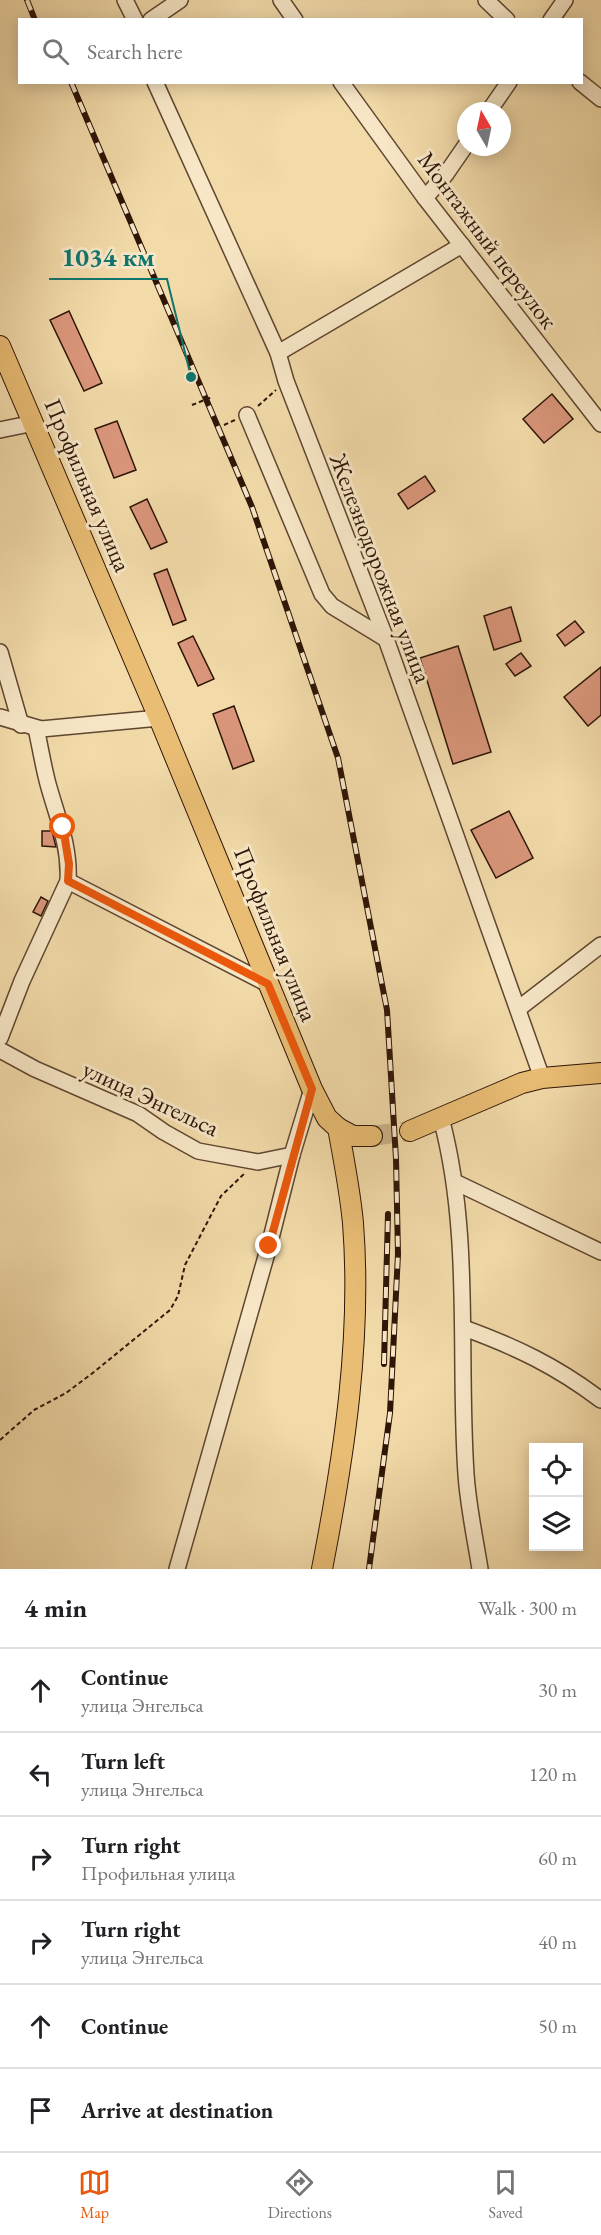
<!DOCTYPE html>
<html lang="en">
<head>
<meta charset="utf-8">
<style>
	:root { --surface:#fff; --page:#f2f2f2; --text:#202124; --muted:#757577; --line:#e0e0e0; --accent:#ea580c }
	body { margin:0; font-family:"EB Garamond",serif; background:var(--page); color:var(--text) }
	.controls { position:absolute; right:18px; bottom:18px; display:grid; overflow:hidden; border-radius:0px; box-shadow:0 3px 15px #0003 }
	.controls button { width:54px; height:54px; display:grid; place-items:center; padding:0; border:0; border-bottom:2px solid var(--line); background:var(--surface); color:var(--text); font:30px sans-serif }
	.compass { position:absolute; left:457px; top:102px; width:54px; height:54px; border-radius:50%; background:var(--surface); box-shadow:0 3px 15px #0003; rotate:351deg }
	.stop { position:absolute; width:18px; height:18px; margin:-14px; border:4px solid #ea580c; border-radius:50%; background:#fff }
	.stop.end { background:#ea580c; border-color:#fff; box-shadow:0 2px 6px #0008 }
	.list { margin:0; padding:0; list-style:none }
	h2 { display:flex; justify-content:space-between; align-items:center; height:78px; margin:0; padding:0 24px; font-size:26px }
	h2 small { font-size:20px; font-weight:400; color:var(--muted) }
	.list li { display:grid; grid-template-columns:39px 1fr auto; gap:18px; align-items:center; box-sizing:border-box; height:84px; padding:0 24px; border-top:2px solid var(--line) }
	.list b { display:block; font-size:22px; white-space:nowrap }
	.list p { margin:0; font-size:20px; white-space:nowrap; color:var(--muted) }
	.list em { font-size:20px; font-style:normal; color:var(--muted) }
	.icon { flex:none; width:33px; height:33px; fill:none; stroke:currentColor; stroke-width:2; stroke-linecap:round; stroke-linejoin:round }
	.map { position:relative; flex:none; width:601px; height:1569px; overflow:hidden }
	.search { position:absolute; background:var(--surface); box-shadow:0 3px 15px #0003; left:18px; right:18px; top:18px; height:66px; display:flex; align-items:center; gap:15px; box-sizing:border-box; padding:0 21px; border-radius:0px; color:var(--muted); font-size:22px }
	.sheet { height:582px; background:var(--surface) }
	nav { display:flex; justify-content:space-around; align-items:center; box-sizing:border-box; height:84px; border-top:2px solid var(--line); background:var(--surface); font-size:16px; color:var(--muted) }
	nav a { display:grid; justify-items:center; gap:3px }
	nav .on { color:var(--accent) }
	.map>svg:first-child { display:block }
	.building { fill:#da967b; stroke:#2e1507; stroke-width:1.5 }
	.lines { fill:none; stroke-linecap:round; stroke-linejoin:round }
	.major-tunnel { stroke:#cbb389; stroke-width:20; stroke-dasharray:20 10; stroke-linecap:butt }
	.minor-casing { stroke:#5f4630; stroke-width:18 }
	.major-casing { stroke:#2e1507; stroke-width:22 }
	.path { stroke:#2e1507; stroke-width:2; stroke-dasharray:4.5 3; stroke-linecap:butt }
	.minor { stroke:#f7e7c7; stroke-width:15 }
	.major { stroke:#e9bd74; stroke-width:20 }
	.rail-casing { stroke:#2e1507; stroke-width:6 }
	.rail { stroke:#f7e7c7; stroke-width:4; stroke-dasharray:11; stroke-linecap:butt }
	.route { stroke:#ea580c; stroke-width:8 }
	.labels { text-anchor:middle; dominant-baseline:central; stroke-width:6; stroke-linejoin:round; paint-order:stroke }
	.street-label { font-size:24px; fill:#2e1507; stroke:#f7e7c7 }
	.leader { fill:none; stroke:#0f766e; stroke-width:2 }
	.callout-dot { fill:#0f766e; stroke:#f7e7c7; stroke-width:2 }
	.callout-label { font-size:26px; text-anchor:middle; font-weight:bold; fill:#0f766e; stroke:#f7e7c7; stroke-width:6; stroke-linejoin:round; paint-order:stroke }
</style>
</head>
<body>
<div class="map">
<svg width="601" height="1569" viewBox="0 0 601 1569">
	<rect width="100%" height="100%" fill="#f2daa9"/>
	<filter id="stains"><feTurbulence type="fractalNoise" baseFrequency=".00333" numOctaves="4"/><feColorMatrix values="0 0 0 0 .2 0 0 0 0 .09 0 0 0 0 .02 0 0 0 .5 -.17"/></filter>
	<radialGradient id="worn" r=".72"><stop offset=".6" stop-color="#630" stop-opacity="0"/><stop offset="1" stop-color="#630" stop-opacity=".3"/></radialGradient>
	<!-- building -->
	<g class="building">
		<path d="M69 311 102 383 84 391 50 320Z"/>
		<path d="M552 394 573 419 544 443 523 419Z"/>
		<path d="M117 421 136 470 114 478 95 429Z"/>
		<path d="M425 476 435 491 408 509 398 494Z"/>
		<path d="M147 499 167 542 151 549 130 507Z"/>
		<path d="M167 569 186 620 173 625 154 574Z"/>
		<path d="M511 607 521 641 494 650 484 616Z"/>
		<path d="M575 621 584 632 565 646 557 635Z"/>
		<path d="M193 636 214 679 198 686 178 643Z"/>
		<path d="M458 646 491 752 453 764 420 658Z"/>
		<path d="M521 653 531 666 515 676 506 664Z"/>
		<path d="M601 667V715L588 726 564 697Z"/>
		<path d="M234 706 254 761 233 769 213 714Z"/>
		<path d="M509 811 533 858 496 878 471 830Z"/>
		<path d="M42 831H52L56 847 42 846Z"/>
		<path d="M41 897 48 901 41 916 33 912Z"/>
	</g>
	<g class="lines">
		<!-- major-tunnel -->
		<path class="major-tunnel" d="M372 1136 410 1131"/>
		<!-- minor casing -->
		<g class="minor-casing">
			<g id="minor">
				<path d="M125 0 135 20"/>
				<path d="M281 0 295 20"/>
				<path d="M486 0 507 20"/>
				<path d="M151 20 180 0"/>
				<path d="M551 20 565 0"/>
				<path d="M155 82 278 353 286 381 386 639 542 1078"/>
				<path d="M341 82 425 198 601 424"/>
				<path d="M580 82 601 99"/>
				<path d="M489 111 509 82"/>
				<path d="M425 198 446 174 466 145"/>
				<path d="M278 353 462 245"/>
				<path d="M247 415 322 594 332 606 386 639"/>
				<path d="M0 430 34 423"/>
				<path d="M0 652 21 725"/>
				<path d="M0 717 41 729 159 718"/>
				<path d="M68 881 268 984"/>
				<path d="M518 1009 601 945"/>
				<path d="M0 1038 22 981 68 881C70 845 57 817 48 784 43 765 40 746 36 728"/>
				<path d="M0 1050 35 1069 138 1114 164 1132 198 1151 258 1162 292 1155 312 1089"/>
				<path d="M441 1118C472 1233 458 1356 466 1474 468 1505 475 1538 480 1569"/>
				<path d="M455 1182 601 1252"/>
				<path d="M464 1328C516 1347 556 1366 601 1400"/>
				<path d="M177 1569 269 1246 292 1155"/>
			</g>
		</g>
		<!-- major casing -->
		<g class="major-casing">
			<g id="major">
				<path d="M0 346 159 718 312 1089 327 1118 338 1128C344 1160 350 1191 353 1223 362 1339 344 1456 322 1569"/>
				<path d="M338 1128 353 1136H372"/>
				<path d="M410 1131 522 1083 542 1078 601 1073"/>
			</g>
		</g>
		<!-- path -->
		<g class="path">
			<path d="M192 405 212 397"/>
			<path d="M258 406 276 390"/>
			<path d="M224 425 235 420"/>
			<path d="M0 1440 34 1410 66 1393 94 1372 170 1310 178 1296 185 1265 221 1196 246 1172"/>
		</g>
		<!-- minor -->
		<use href="#minor" class="minor"/>
		<!-- major -->
		<use href="#major" class="major"/>
		<!-- rail casing -->
		<g class="rail-casing">
			<g id="rail">
				<path d="M27 0 35 20"/>
				<path d="M71 82 252 507 338 758 387 1010 396 1159 398 1254 390 1413 369 1569"/>
				<path d="M384 1364 388 1214"/>
			</g>
		</g>
		<!-- rail -->
		<use href="#rail" class="rail"/>
	</g>
	<g class="lines">
		<!-- route -->
		<path class="route" d="M63 827 69 864 68 881 268 984 312 1089 269 1246"/>
	</g>
	<g class="labels">
		<!-- street labels -->
		<g class="street-label">
			<text transform="translate(488 240) rotate(53)">Монтажный переулок</text>
			<text transform="translate(88 485) rotate(67)">Профильная улица</text>
			<text transform="translate(381 568) rotate(69)">Железнодорожная улица</text>
			<text transform="translate(276 934) rotate(68)">Профильная улица</text>
			<text transform="translate(151 1098) rotate(25)">улица Энгельса</text>
		</g>
	</g>
	<!-- callouts -->
	<path class="leader" d="M191 377L167 279H49"/>
	<circle class="callout-dot" cx="191" cy="377" r="6"/>
	<g class="callout-label">
		<text x="108" y="266">1034 км</text>
	</g>
	<rect width="100%" height="100%" filter="url(#stains)"/>
	<rect width="100%" height="100%" fill="url(#worn)"/>
</svg>
<div class="controls">
<button><svg class="icon" aria-label="locate" viewBox="0 0 24 24"><circle cx="12" cy="12" r="6"/><path d="M12 2v4M12 18v4M2 12h4M18 12h4"/></svg></button>
<button><svg class="icon" aria-label="layers" viewBox="0 0 24 24"><path d="M12 4l9 5-9 5-9-5zM3 14l9 5 9-5"/></svg></button>
</div>
<svg class="compass" viewBox="-18 -18 36 36"><path d="M0-13l5 13h-10z" fill="#e53935"/><path d="M0 13l5-13h-10z" fill="#757577"/></svg>
<div class="stop" style="left:63px;top:827px"></div>
<div class="stop end" style="left:269px;top:1246px"></div>
<div class="search"><svg class="icon" aria-label="search" viewBox="0 0 24 24"><circle cx="10" cy="10" r="6"/><path d="M15 15l6 6"/></svg>Search here</div>
</div>
<section class="sheet">
<h2>4 min<small>Walk · 300 m</small></h2>
<ul class="list">
<li><svg class="icon" aria-label="ahead" viewBox="0 0 24 24"><path d="M12 20V5M6 11l6-6 6 6"/></svg><div><b>Continue</b><p>улица Энгельса</p></div><em>30 m</em></li>
<li><svg class="icon" aria-label="left" viewBox="0 0 24 24"><path d="M17 20v-9H6M10 6l-5 5 5 5"/></svg><div><b>Turn left</b><p>улица Энгельса</p></div><em>120 m</em></li>
<li><svg class="icon" aria-label="right" viewBox="0 0 24 24"><path d="M7 20v-9h11M14 6l5 5-5 5"/></svg><div><b>Turn right</b><p>Профильная улица</p></div><em>60 m</em></li>
<li><svg class="icon" aria-label="right" viewBox="0 0 24 24"><path d="M7 20v-9h11M14 6l5 5-5 5"/></svg><div><b>Turn right</b><p>улица Энгельса</p></div><em>40 m</em></li>
<li><svg class="icon" aria-label="ahead" viewBox="0 0 24 24"><path d="M12 20V5M6 11l6-6 6 6"/></svg><div><b>Continue</b></div><em>50 m</em></li>
<li><svg class="icon" aria-label="arrive" viewBox="0 0 24 24"><path d="M6 21V4h12l-3 4 3 4H6"/></svg><div><b>Arrive at destination</b></div></li>
</ul>
</section>
<nav>
<a class="on"><svg class="icon" aria-label="map" viewBox="0 0 24 24"><path d="M3 6l6-2 6 2 6-2v14l-6 2-6-2-6 2zM9 4v14M15 6v14"/></svg>Map</a>
<a><svg class="icon" aria-label="directions" viewBox="0 0 24 24"><path d="M12 3l9 9-9 9-9-9zM9 14v-3h6M13 9l2 2-2 2"/></svg>Directions</a>
<a><svg class="icon" aria-label="saved" viewBox="0 0 24 24"><path d="M7 4h10v16l-5-4-5 4z"/></svg>Saved</a>
</nav>
</body>
</html>
